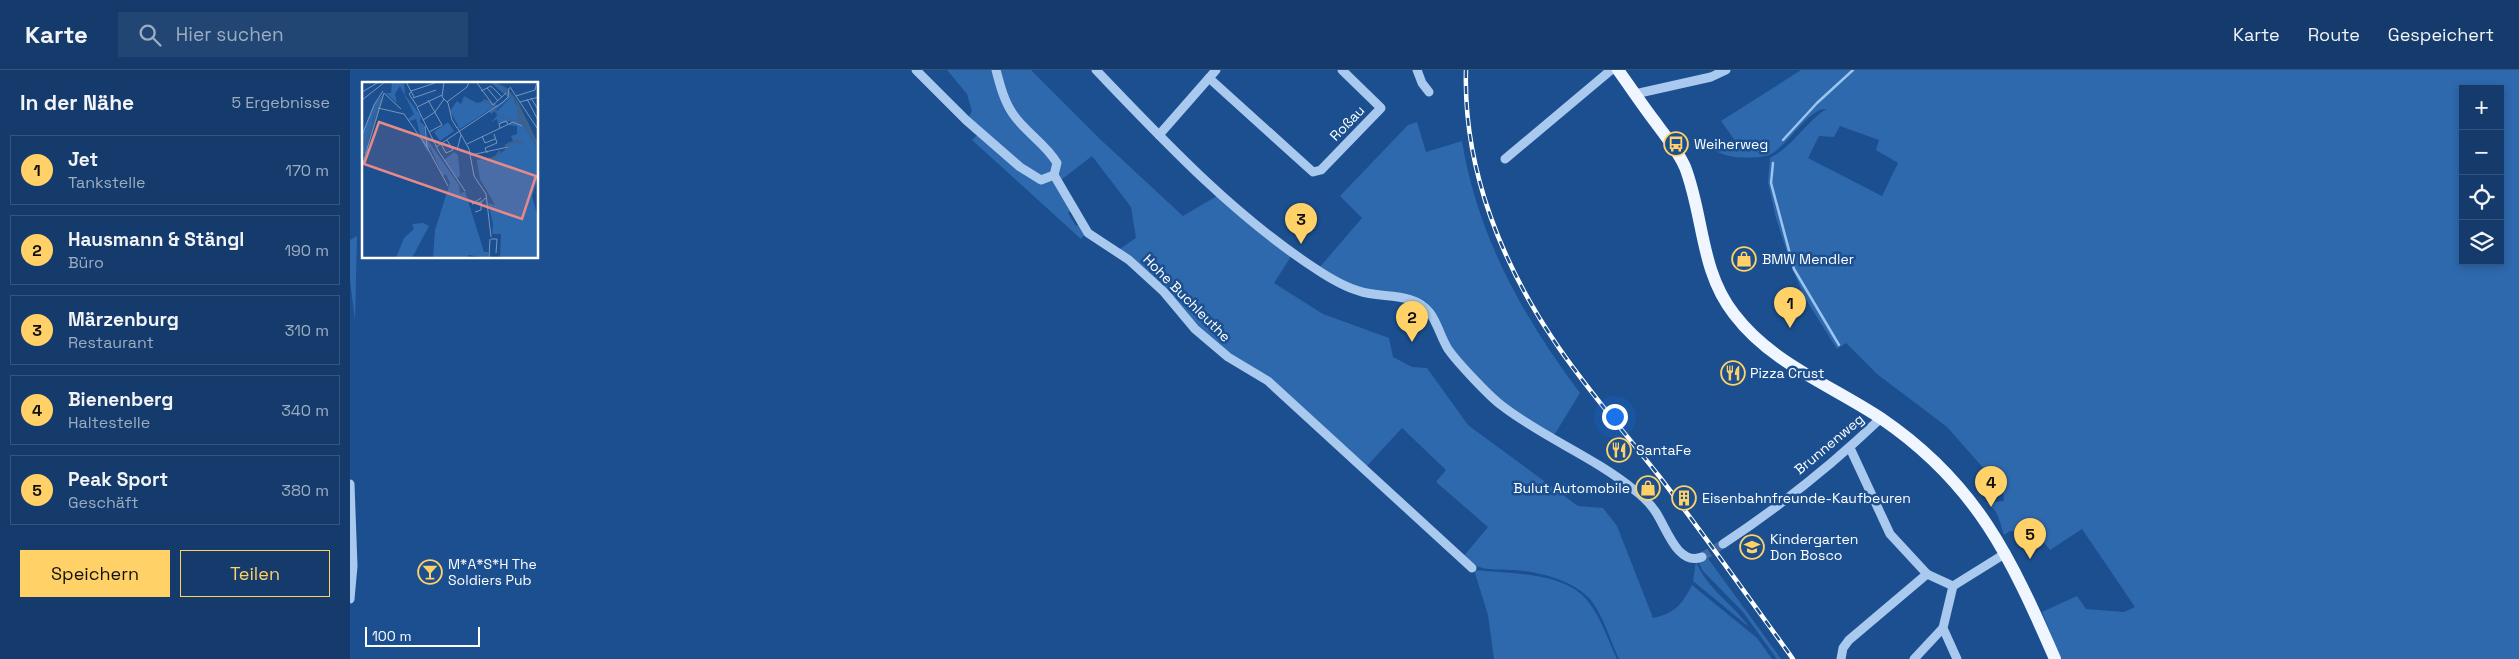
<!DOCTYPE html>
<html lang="de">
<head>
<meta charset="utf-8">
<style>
	:root { --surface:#143b6b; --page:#214673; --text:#f1f3f6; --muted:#9dadc1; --line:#33557e; --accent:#ffd166 }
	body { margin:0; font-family:"Space Grotesk",sans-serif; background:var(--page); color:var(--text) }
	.controls { position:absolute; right:15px; top:15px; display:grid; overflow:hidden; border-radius:0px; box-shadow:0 2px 8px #0003 }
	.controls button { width:45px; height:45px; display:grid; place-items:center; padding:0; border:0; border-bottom:1px solid var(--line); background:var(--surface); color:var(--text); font:25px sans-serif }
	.scale { position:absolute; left:15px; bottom:12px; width:115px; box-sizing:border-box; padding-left:5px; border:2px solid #fff; border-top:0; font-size:14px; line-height:18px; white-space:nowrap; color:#fff; -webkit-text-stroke:4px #1b4f8f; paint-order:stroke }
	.you { position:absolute; left:1264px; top:346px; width:18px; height:18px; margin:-12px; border:4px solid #fff; border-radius:50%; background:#1a73e8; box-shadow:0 0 0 8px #1a73e833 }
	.badge { display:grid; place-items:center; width:32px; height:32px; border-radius:50%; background:var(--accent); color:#111; font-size:16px; font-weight:700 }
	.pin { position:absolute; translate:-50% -41px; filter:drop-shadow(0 1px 2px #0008) }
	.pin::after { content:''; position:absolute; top:26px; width:18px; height:15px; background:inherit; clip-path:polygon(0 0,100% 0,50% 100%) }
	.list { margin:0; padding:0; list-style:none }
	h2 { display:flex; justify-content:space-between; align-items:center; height:65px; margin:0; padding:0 20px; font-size:21px }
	h2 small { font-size:16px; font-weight:400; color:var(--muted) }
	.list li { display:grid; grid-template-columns:32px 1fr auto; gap:15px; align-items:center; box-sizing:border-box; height:70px; margin:0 10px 10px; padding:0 10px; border:1px solid var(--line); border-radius:0px }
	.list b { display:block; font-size:19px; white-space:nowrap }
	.list p { margin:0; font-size:16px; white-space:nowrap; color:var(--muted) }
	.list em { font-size:16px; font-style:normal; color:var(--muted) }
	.actions { display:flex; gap:10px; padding:15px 20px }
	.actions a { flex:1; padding:11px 0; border:1px solid var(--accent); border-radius:0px; text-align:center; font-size:18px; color:var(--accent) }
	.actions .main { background:var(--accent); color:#111 }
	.icon { flex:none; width:28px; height:28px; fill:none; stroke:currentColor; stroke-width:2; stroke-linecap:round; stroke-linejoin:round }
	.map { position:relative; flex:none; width:2169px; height:589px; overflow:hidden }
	header { display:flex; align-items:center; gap:30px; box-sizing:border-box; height:70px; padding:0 25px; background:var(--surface); border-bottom:1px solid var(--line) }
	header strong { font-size:24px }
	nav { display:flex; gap:28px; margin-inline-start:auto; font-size:18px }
	.search { width:350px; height:45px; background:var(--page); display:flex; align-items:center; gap:12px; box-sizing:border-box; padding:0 18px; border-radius:0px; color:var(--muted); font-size:19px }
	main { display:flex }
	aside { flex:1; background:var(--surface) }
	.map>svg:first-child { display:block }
	.green { fill:#2e69ad; fill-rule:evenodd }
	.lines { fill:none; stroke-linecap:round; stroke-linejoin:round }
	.stream { stroke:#9cc4f0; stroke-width:2.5 }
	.minor-tunnel { stroke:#3d69a0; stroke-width:9; stroke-dasharray:9 4.5; stroke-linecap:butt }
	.minor { stroke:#a9c9ee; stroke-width:9 }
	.major { stroke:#f0f6ff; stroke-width:12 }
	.rail-casing { stroke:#fff; stroke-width:4.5 }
	.rail { stroke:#1b4f8f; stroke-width:2.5; stroke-dasharray:8; stroke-linecap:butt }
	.labels { text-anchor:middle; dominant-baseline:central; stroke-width:5; stroke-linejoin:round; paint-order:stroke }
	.street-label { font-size:14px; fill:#fff; stroke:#1b4f8f }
	.poi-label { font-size:14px; fill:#fff; stroke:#1b4f8f; text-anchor:start }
	.inset-river { fill:none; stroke:#3c6290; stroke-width:2.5 }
	.inset-road { fill:none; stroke:#7695bc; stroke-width:1 }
	.view { fill:#e88989; fill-opacity:0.15; stroke:#e88989; stroke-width:2.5 }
	.inset-edge { fill:none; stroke:#fff; stroke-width:2.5 }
</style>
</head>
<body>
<header>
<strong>Karte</strong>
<div class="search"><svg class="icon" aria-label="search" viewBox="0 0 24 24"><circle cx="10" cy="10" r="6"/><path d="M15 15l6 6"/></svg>Hier suchen</div>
<nav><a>Karte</a><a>Route</a><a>Gespeichert</a></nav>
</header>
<main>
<aside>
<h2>In der Nähe<small>5 Ergebnisse</small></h2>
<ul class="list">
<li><span class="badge">1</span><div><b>Jet</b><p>Tankstelle</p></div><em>170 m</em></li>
<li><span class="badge">2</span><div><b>Hausmann &amp; Stängl</b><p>Büro</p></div><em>190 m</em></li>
<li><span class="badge">3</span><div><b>Märzenburg</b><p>Restaurant</p></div><em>310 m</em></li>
<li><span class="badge">4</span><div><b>Bienenberg</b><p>Haltestelle</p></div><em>340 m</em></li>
<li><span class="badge">5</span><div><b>Peak Sport</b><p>Geschäft</p></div><em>380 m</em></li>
</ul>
<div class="actions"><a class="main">Speichern</a><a>Teilen</a></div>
</aside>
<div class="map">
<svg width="2169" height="589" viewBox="0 0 2169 589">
	<rect width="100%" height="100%" fill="#1b4f8f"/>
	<!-- green -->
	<g class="green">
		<path d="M597 0H643L653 29 704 94 702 102 691 107 683 104 618 48 622 41 617 24Z"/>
		<path d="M647 0H681L751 70 833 146 867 126 942 185 924 213 973 244 1039 268 1043 287 1062 297 1077 298 1118 355 1228 436 1253 438 1267 456 1303 548C1326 543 1332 534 1342 515L1407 568 1422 589H1269C1260 570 1253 543 1238 527 1220 509 1184 500 1159 500 1140 499 1128 501 1113 487L1138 457 1086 412 1096 400 1052 358 1016 397 919 310 879 286 767 181 786 168 781 137 742 86 711 110 707 105 710 92 665 42Z"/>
		<path d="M1451 0H2169V589H1711L1692 542 1727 526 1736 539 1774 542 1785 537 1732 459 1700 480 1689 466 1678 475 1669 461H1660L1654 465C1649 452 1650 441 1636 433L1654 431 1653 422 1650 417 1597 357 1527 304 1496 273 1487 279 1455 228 1442 198 1426 148 1418 112 1420 88C1442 77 1455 53 1476 39 1460 37 1437 76 1421 84 1411 89 1390 88 1379 86 1368 83 1358 76 1346 78L1344 75 1346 72H1361L1378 77 1386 72 1371 51ZM2113 19H2150V191H2113ZM1490 56 1529 70 1526 80 1548 93 1532 126 1458 88 1469 66 1484 67Z"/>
		<path d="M1067 52 1076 82 1112 71C1127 164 1173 248 1230 323L1203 367 1151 333 1100 278 1069 232 1010 220 969 198 1012 148 990 126 1058 55Z"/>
		<path d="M628 64 679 108 691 112 703 108 722 140 718 143 726 156 730 154 736 163 731 169 622 70Z"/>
		<path d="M7 166 5 250 0 210V170Z"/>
		<path d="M1357 487 1431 589H1427L1393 542 1353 501 1348 491Z"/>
		<path d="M1346 491C1356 518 1383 534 1399 557L1343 511Z"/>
		<path d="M1124 500C1158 504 1213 501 1237 530 1251 547 1258 570 1267 589H1144L1138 545Z"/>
	</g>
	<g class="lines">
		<!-- stream -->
		<g class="stream">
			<path d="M1433 70 1467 33 1503 0"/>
			<path d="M1423 93 1421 113 1444 199 1489 275"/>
		</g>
		<!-- minor-tunnel -->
		<path class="minor-tunnel" d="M1352 487 1373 474"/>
		<!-- minor -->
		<g class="minor">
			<path d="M566 0 616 50 670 97 691 110 704 105"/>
			<path d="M646 0C650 15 654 31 663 44 675 62 696 74 707 93L704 105"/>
			<path d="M746 0C814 71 883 145 966 199 978 207 995 217 1009 221 1031 229 1064 221 1080 243 1088 254 1091 268 1098 279 1107 292 1138 325 1151 335 1192 367 1242 386 1283 419 1291 425 1299 432 1305 441 1316 456 1327 497 1352 487"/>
			<path d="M1067 0 1072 13 1079 22"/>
			<path d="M859 8 963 102 971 100 1031 38 992 0"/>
			<path d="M1285 24 1361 7 1376 0"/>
			<path d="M809 65 866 0"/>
			<path d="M1155 89 1261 0"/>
			<path d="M704 105 738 163 779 190 814 222 845 259 878 287 918 311 1122 498"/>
			<path d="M1500 378 1540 464 1577 504 1603 516"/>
			<path d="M0 414 3 496 0 529"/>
			<path d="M1373 474C1429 437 1482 395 1531 348"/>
			<path d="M1491 589 1493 578 1499 570 1577 504"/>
			<path d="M1564 589 1593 558"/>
			<path d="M1607 589 1593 558 1603 516 1656 483"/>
		</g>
		<!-- major -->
		<path class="major" d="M1268 0C1281 18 1293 36 1306 53 1316 67 1328 81 1335 97 1354 146 1350 201 1384 244 1422 294 1481 315 1532 349 1627 414 1661 488 1705 589"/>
		<!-- rail casing -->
		<g class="rail-casing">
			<path id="rail" d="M1116 0C1113 100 1153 197 1209 278 1240 323 1276 364 1309 406 1355 466 1399 528 1443 589"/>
		</g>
		<!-- rail -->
		<use href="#rail" class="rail"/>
	</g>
	<!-- icons -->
	<defs>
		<g id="bus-ring" transform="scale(1.25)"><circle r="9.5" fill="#1b4f8f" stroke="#ffd166" stroke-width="1.5"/><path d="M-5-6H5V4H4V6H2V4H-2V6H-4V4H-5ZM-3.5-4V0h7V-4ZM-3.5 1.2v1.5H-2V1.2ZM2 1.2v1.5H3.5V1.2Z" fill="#ffd166"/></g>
		<g id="shop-ring" transform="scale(1.25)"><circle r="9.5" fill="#1b4f8f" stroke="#ffd166" stroke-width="1.5"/><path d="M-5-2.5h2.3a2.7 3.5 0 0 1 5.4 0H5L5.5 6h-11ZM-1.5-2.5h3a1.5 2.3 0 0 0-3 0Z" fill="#ffd166"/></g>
		<g id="restaurant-ring" transform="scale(1.25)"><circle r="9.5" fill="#1b4f8f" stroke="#ffd166" stroke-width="1.5"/><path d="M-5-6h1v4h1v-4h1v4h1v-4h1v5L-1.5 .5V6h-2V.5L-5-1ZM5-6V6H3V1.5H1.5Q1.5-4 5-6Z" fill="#ffd166"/></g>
		<g id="building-ring" transform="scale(1.25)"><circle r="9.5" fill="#1b4f8f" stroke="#ffd166" stroke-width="1.5"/><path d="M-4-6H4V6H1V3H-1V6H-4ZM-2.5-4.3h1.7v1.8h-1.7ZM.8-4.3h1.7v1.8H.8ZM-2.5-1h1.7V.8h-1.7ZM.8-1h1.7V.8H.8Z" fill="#ffd166"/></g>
		<g id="school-ring" transform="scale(1.25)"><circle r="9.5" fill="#1b4f8f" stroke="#ffd166" stroke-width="1.5"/><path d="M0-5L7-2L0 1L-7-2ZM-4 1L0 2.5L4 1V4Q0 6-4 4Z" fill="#ffd166"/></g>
		<g id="bar-ring" transform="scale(1.25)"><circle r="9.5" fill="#1b4f8f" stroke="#ffd166" stroke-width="1.5"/><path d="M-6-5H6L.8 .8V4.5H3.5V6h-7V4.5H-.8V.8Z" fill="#ffd166"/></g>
	</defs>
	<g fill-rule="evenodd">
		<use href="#bus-ring" x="1326" y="74"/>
		<use href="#shop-ring" x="1394" y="189"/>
		<use href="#restaurant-ring" x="1383" y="303"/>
		<use href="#restaurant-ring" x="1269" y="380"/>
		<use href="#shop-ring" x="1298" y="418"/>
		<use href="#building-ring" x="1334" y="428"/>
		<use href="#school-ring" x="1402" y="477"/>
		<use href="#bar-ring" x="80" y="502"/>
	</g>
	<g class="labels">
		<!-- street labels -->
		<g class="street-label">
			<text transform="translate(997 53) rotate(-46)">Roßau</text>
			<text transform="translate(837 228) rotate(45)">Hohe Buchleuthe</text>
			<text transform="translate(1479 374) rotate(-40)">Brunnenweg</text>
		</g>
		<!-- poi labels -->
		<g class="poi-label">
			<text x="1344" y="74">Weiherweg</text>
			<text x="1412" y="189">BMW Mendler</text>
			<text x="1400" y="303">Pizza Crust</text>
			<text x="1286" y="380">SantaFe</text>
			<text x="1280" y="418" text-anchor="end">Bulut Automobile</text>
			<text x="1352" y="428">Eisenbahnfreunde-Kaufbeuren</text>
			<text x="1420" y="469">Kindergarten<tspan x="1420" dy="16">Don Bosco</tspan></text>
			<text x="98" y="494">M*A*S*H The<tspan x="98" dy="16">Soldiers Pub</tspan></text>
		</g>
	</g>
	<!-- overview -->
	<g transform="translate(12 12)">
		<rect width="176" height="176" fill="#1b4f8f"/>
		<path d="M30 0H42L43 13 59 34 58 40 62 43 63 54 97 103 98 112 103 109 122 170H126L127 176 106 173V176H71L73 148 88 101 84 92 81 94 68 65 66 70 60 60 54 37 48 39 46 37 52 32 38 4 33 12 35 21 24 11H29ZM128 0 136 1 150 14 129 32 127 29 132 25 98 47 88 29 95 19 99 22 102 14 115 21 126 18 136 24 146 15ZM21 12 11 36 5 71 0 73V53L12 23ZM150 14 160 35 159 39H154L162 43 176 68V96L170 114 176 136V176H138L139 152H130L131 142 126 121 133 123 118 97 115 80V78L134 75 146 65 145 61 151 59 149 54 155 52V44L146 43 150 39 136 42 135 37 129 40 135 34 134 30ZM86 40 92 49 78 59 72 50ZM92 70 96 73 98 94 95 96 82 78ZM61 141 67 144 50 176H34L42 156 52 147 50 142Z" fill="#2e69ad"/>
		<path d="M133 0 145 6 156 20 176 61V68L162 43 141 37 134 30 144 37 156 39 154 20Z" fill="#3c6290"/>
		<path class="inset-river" d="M121 18 128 21 135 31M143 64 154 59 161 62M0 65 7 55 19 17M122 79 134 75 138 69"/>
		<path class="inset-road" d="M44 0 52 15M82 0 80 15 86 21 90 38 95 46M115 1 131 23 144 11M148 5 177 49M125 6 136 19M49 9 73 1M119 9 129 4 140 15M0 10 17 0M49 10 47 12 55 24M22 11 39 27M80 13 55 25 77 70 103 109M154 14 173 8 175 0M51 16 74 8M169 16 177 29M165 17 177 40M0 18 23 0M66 18 80 43 67 50M85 20 105 5 107 0M158 20 177 15M16 26 42 32 65 65 86 104M61 38 73 30 82 17M63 44 65 65M95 45 107 67 112 94 124 112 129 155M138 46 137 42 144 39 146 42M0 53 12 23 21 9M120 54 123 61 133 57M79 62 84 71 91 68 85 58M105 62 151 40 160 44M74 65 141 20 146 15 147 6M95 68 99 53M125 71 123 66 135 61 132 52M109 73 146 65M0 84 22 11M119 120 110 122 119 116M113 130 119 128V120L124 116M129 157H135L134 171M127 176 128 157"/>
		<path class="view" d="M17 40 174 94 160 137 2 82Z"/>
		<rect width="176" height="176" class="inset-edge"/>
	</g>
</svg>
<div class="controls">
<button>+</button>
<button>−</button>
<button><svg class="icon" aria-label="locate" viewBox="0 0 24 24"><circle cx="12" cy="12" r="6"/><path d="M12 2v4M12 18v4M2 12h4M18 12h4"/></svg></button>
<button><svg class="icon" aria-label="layers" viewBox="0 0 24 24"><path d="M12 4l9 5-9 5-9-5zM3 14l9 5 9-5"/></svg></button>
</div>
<div class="scale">100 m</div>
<div class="you"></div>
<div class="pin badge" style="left:1440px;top:258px">1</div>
<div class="pin badge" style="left:1062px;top:272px">2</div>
<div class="pin badge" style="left:951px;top:174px">3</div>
<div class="pin badge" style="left:1641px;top:437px">4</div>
<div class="pin badge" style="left:1680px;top:489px">5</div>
</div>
</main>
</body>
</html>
